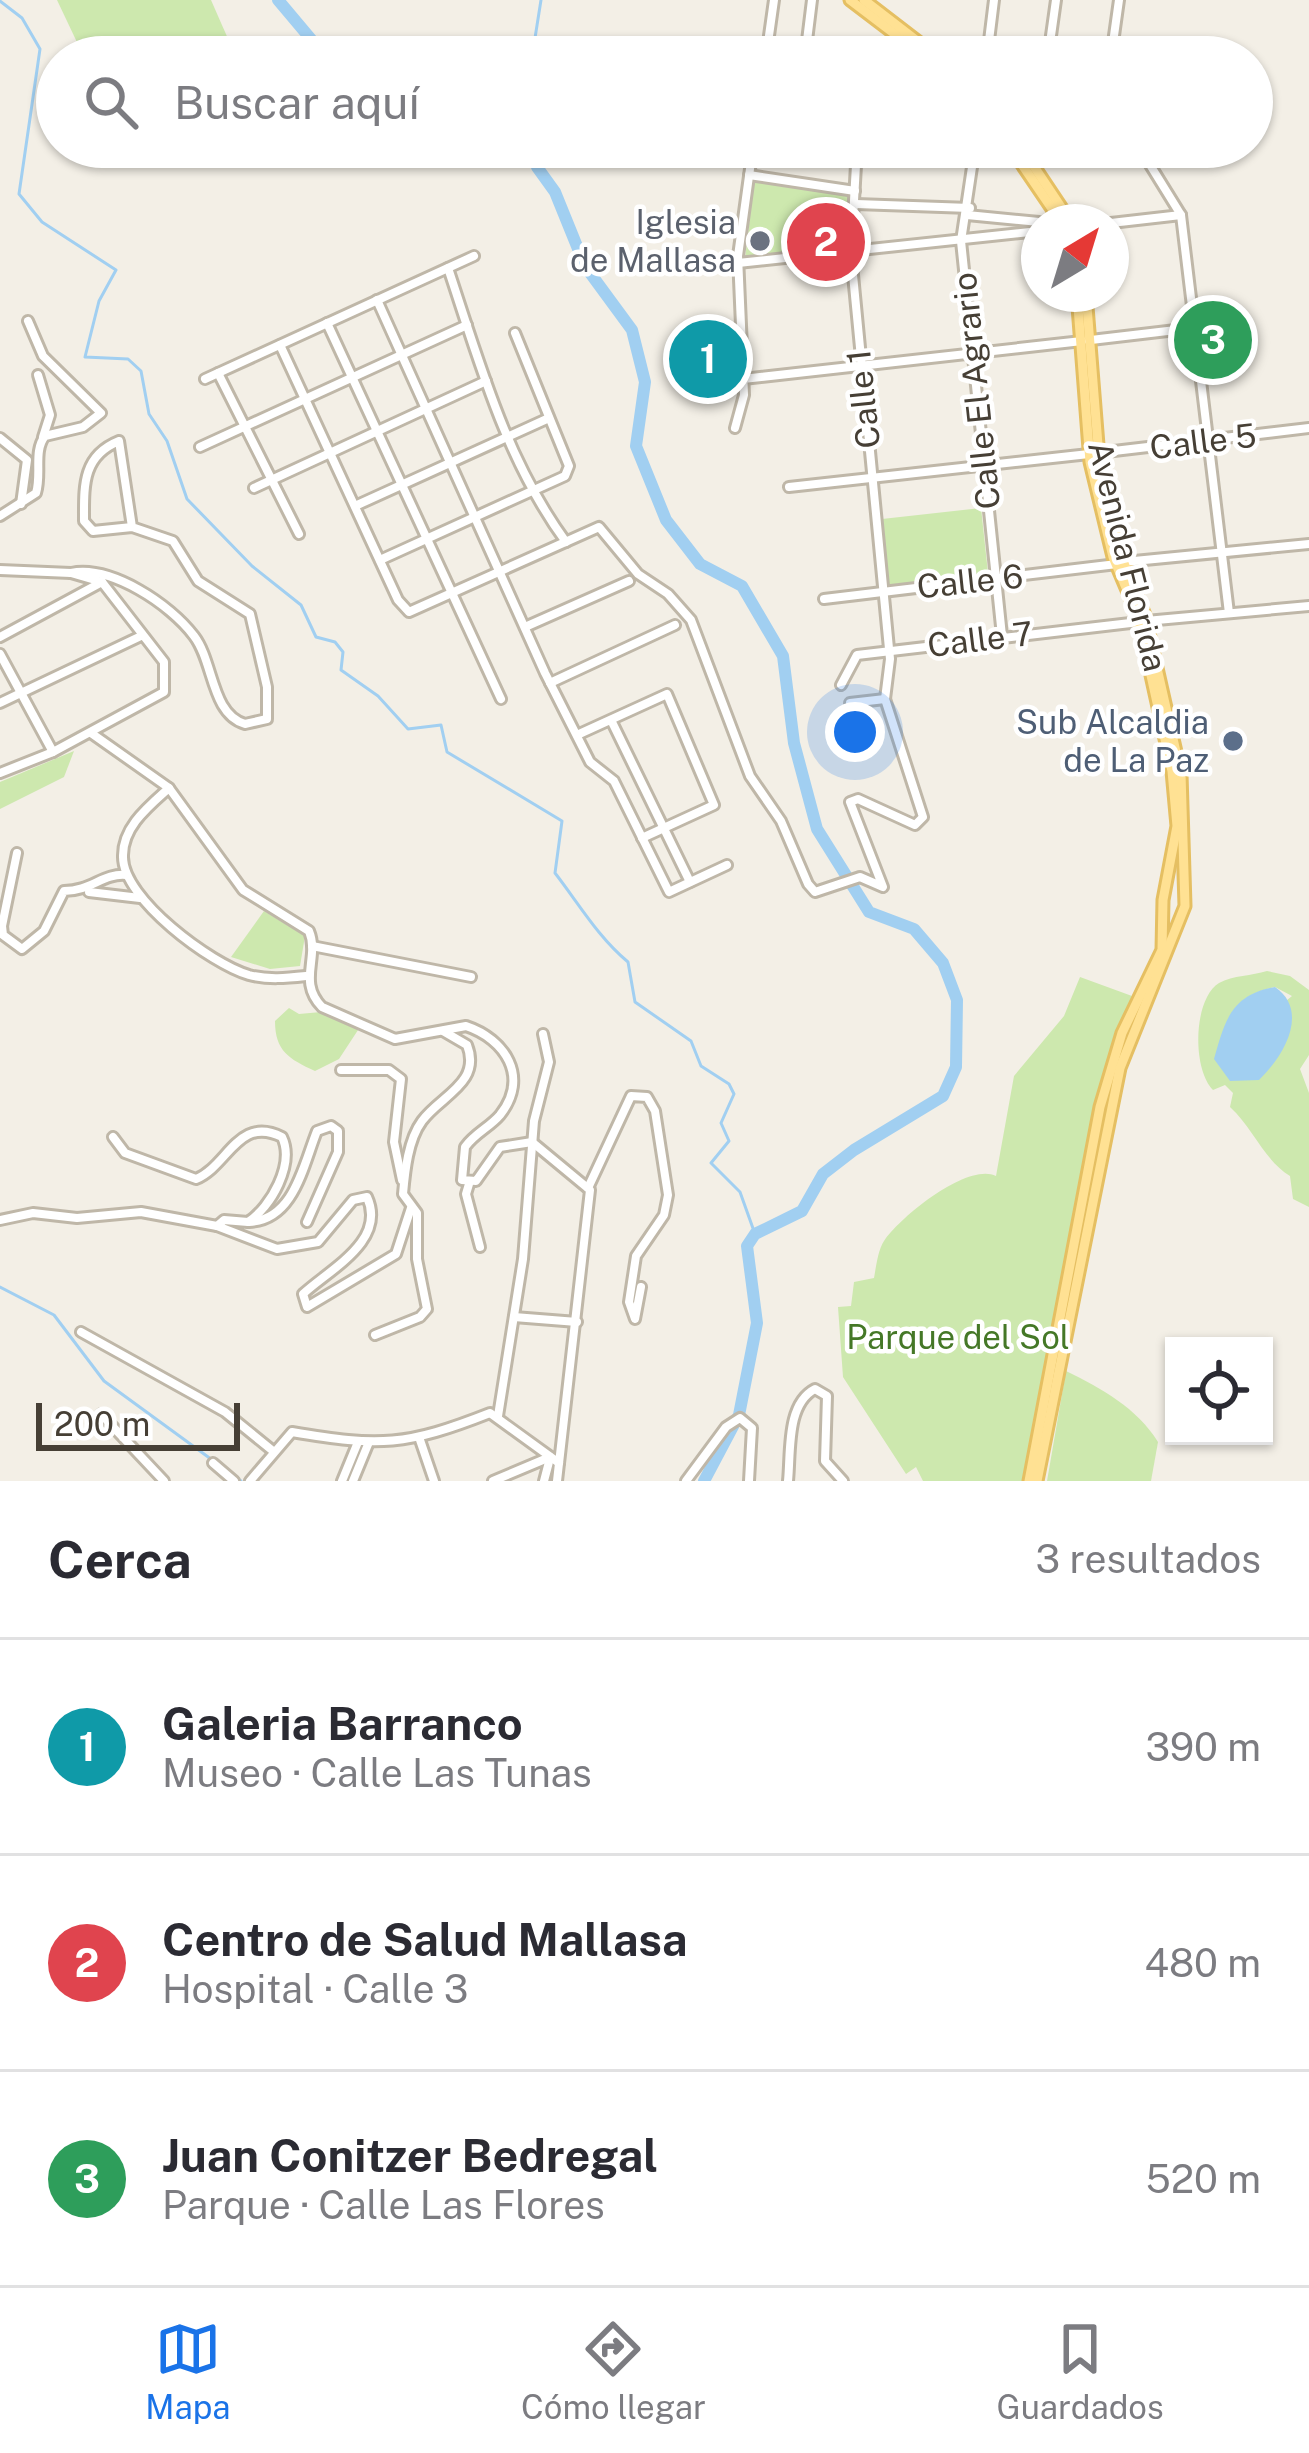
<!DOCTYPE html>
<html lang="es">
<head>
<meta charset="utf-8">
<style>
	:root { --surface:#fff; --page:#f2f2f3; --text:#2b2b33; --muted:#7c7c81; --line:#e1e1e2; --accent:#1a73e8 }
	body { margin:0; font-family:"Public Sans",sans-serif; background:var(--page); color:var(--text) }
	.controls { position:absolute; right:36px; bottom:36px; display:grid; overflow:hidden; border-radius:0px; box-shadow:0 3px 9px #0004 }
	.controls button { width:108px; height:108px; display:grid; place-items:center; padding:0; border:0; border-bottom:3px solid var(--line); background:var(--surface); color:var(--text); font:60px sans-serif }
	.compass { position:absolute; left:1021px; top:204px; width:108px; height:108px; border-radius:50%; background:var(--surface); box-shadow:0 3px 9px #0004; rotate:38deg }
	.scale { position:absolute; left:36px; bottom:30px; width:204px; box-sizing:border-box; padding-left:12px; border:6px solid #463f35; border-top:0; font-size:33px; line-height:42px; white-space:nowrap; color:#463f35; -webkit-text-stroke:9px #fff; paint-order:stroke }
	.you { position:absolute; left:855px; top:732px; width:42px; height:42px; margin:-30px; border:9px solid #fff; border-radius:50%; background:#1a73e8; box-shadow:0 0 0 18px #1a73e833 }
	.badge { display:grid; place-items:center; width:78px; height:78px; border-radius:50%; background:var(--accent); color:#fff; font-size:39px; font-weight:700 }
	.pin { position:absolute; translate:-50% -50%; border:6px solid #fff; box-shadow:0 3px 12px #0006 }
	.list { margin:0; padding:0; list-style:none }
	h2 { display:flex; justify-content:space-between; align-items:center; height:156px; margin:0; padding:0 48px; font-size:51px }
	h2 small { font-size:39px; font-weight:400; color:var(--muted) }
	.list li { display:grid; grid-template-columns:78px 1fr auto; gap:36px; align-items:center; box-sizing:border-box; height:216px; padding:0 48px; border-top:3px solid var(--line) }
	.list b { display:block; font-size:45px; white-space:nowrap }
	.list p { margin:0; font-size:39px; white-space:nowrap; color:var(--muted) }
	.list em { font-size:39px; font-style:normal; color:var(--muted) }
	.icon { flex:none; width:66px; height:66px; fill:none; stroke:currentColor; stroke-width:2; stroke-linecap:round; stroke-linejoin:round }
	.map { position:relative; flex:none; width:1309px; height:1481px; overflow:hidden }
	.search { position:absolute; background:var(--surface); box-shadow:0 3px 9px #0004; left:36px; right:36px; top:36px; height:132px; display:flex; align-items:center; gap:30px; box-sizing:border-box; padding:0 42px; border-radius:66px; color:var(--muted); font-size:45px }
	.sheet { height:804px; background:var(--surface) }
	nav { display:flex; justify-content:space-around; align-items:center; box-sizing:border-box; height:168px; border-top:3px solid var(--line); background:var(--surface); font-size:33px; color:var(--muted) }
	nav a { display:grid; justify-items:center; gap:6px }
	nav .on { color:var(--accent) }
	.map>svg:first-child { display:block }
	.green { fill:#cde8ae; fill-rule:evenodd }
	.water { fill:#a1cff1 }
	.lines { fill:none; stroke-linecap:round; stroke-linejoin:round }
	.stream { stroke:#a1cff1; stroke-width:3 }
	.river { stroke:#a1cff1; stroke-width:12 }
	.minor-casing { stroke:#bfb7a8; stroke-width:14 }
	.major-casing { stroke:#e5bf62; stroke-width:15 }
	.minor { stroke:#fff; stroke-width:8 }
	.major { stroke:#ffe193; stroke-width:9 }
	.worship-dot { fill:#6b7280; stroke:#fff; stroke-width:4.5 }
	.service-dot { fill:#5c6f8a; stroke:#fff; stroke-width:4.5 }
	.labels { text-anchor:middle; dominant-baseline:central; stroke-width:9; stroke-linejoin:round; paint-order:stroke }
	.worship-label { font-size:33px; fill:#5b616d; stroke:#fff; text-anchor:end }
	.street-label { font-size:33px; fill:#463f35; stroke:#fff }
	.service-label { font-size:33px; fill:#4e5e75; stroke:#fff; text-anchor:end }
	.park-label { font-size:33px; fill:#457827; stroke:#fff }
</style>
</head>
<body>
<div class="map">
<svg width="1309" height="1481" viewBox="0 0 1309 1481">
	<rect width="100%" height="100%" fill="#f3efe6"/>
	<!-- green -->
	<g class="green">
		<path d="M57 0H211L236 57H84Z"/>
		<path d="M754 181 851 194 845 250 745 259Z"/>
		<path d="M981 508 988 573 888 585 882 519Z"/>
		<path d="M74 751 64 777 0 809V782Z"/>
		<path d="M264 911 305 936 300 966 270 969 231 957Z"/>
		<path d="M1267 971 1290 976 1309 990V1055L1300 1069 1309 1093V1207L1293 1199 1290 1176C1263 1159 1254 1129 1230 1107L1233 1093 1225 1085 1213 1090C1192 1069 1193 999 1219 983 1233 975 1252 976 1267 971ZM1275 987 1292 996 1215 1059C1226 1020 1231 996 1275 987Z"/>
		<path d="M1080 977 1132 996 1102 1078 1023 1481H923L916 1467 906 1474 843 1377 838 1307 851 1306 854 1282 874 1278C876 1267 878 1250 884 1241 901 1216 968 1162 996 1176L1014 1076 1064 1016Z"/>
		<path d="M289 1008 299 1014 321 1012 360 1027 339 1059 315 1071C289 1059 275 1051 275 1021Z"/>
		<path d="M1066 1371C1101 1388 1137 1408 1158 1442L1151 1481H1047Z"/>
	</g>
	<!-- water -->
	<path class="water" d="M1275 987C1309 1010 1286 1054 1259 1080L1230 1081 1214 1059C1225 1020 1231 995 1275 987Z"/>
	<g class="lines">
		<!-- stream -->
		<g class="stream">
			<path d="M0 1 22 18 40 49 19 194 42 222 116 270 99 301 85 357 128 359 141 371 149 414 167 441 187 499 252 566 301 605 316 637 335 642 343 652 341 670 378 696 408 729 441 725 447 752 562 821 555 873C579 904 598 937 628 962L635 1002 691 1041 701 1066 729 1084 734 1094 721 1123 729 1141 711 1163 740 1192 755 1234"/>
			<path d="M532 57 541 0"/>
			<path d="M0 1287 54 1315 104 1381 241 1481"/>
		</g>
		<!-- river -->
		<g class="river">
			<path d="M278 0 326 57"/>
			<path d="M545 147 537 167 555 192 585 266 632 330 645 382 636 446 666 520 700 564 742 586 783 656 794 743 817 829 869 912 914 929 943 963 957 1000 956 1067 943 1096 854 1150 823 1174 802 1211 755 1234 747 1246 757 1323 739 1415 704 1481"/>
		</g>
		<!-- minor casing -->
		<g class="minor-casing">
			<g id="minor">
				<path d="M766 57 774 0"/>
				<path d="M805 57 812 0"/>
				<path d="M987 57 994 0"/>
				<path d="M1048 57 1056 0"/>
				<path d="M1111 57 1119 0"/>
				<path d="M734 147 752 153"/>
				<path d="M975 147 961 241 1002 636"/>
				<path d="M1139 147 1181 215 1229 613"/>
				<path d="M749 175 855 191"/>
				<path d="M856 204 970 208"/>
				<path d="M967 215 1039 222"/>
				<path d="M1111 223 1181 215"/>
				<path d="M738 263 1039 231"/>
				<path d="M448 268C480 364 506 460 566 542"/>
				<path d="M377 300 545 673 590 762 614 781 669 892 727 865"/>
				<path d="M327 323 501 699"/>
				<path d="M1091 340 1193 328"/>
				<path d="M280 345 398 600 409 612 599 527 638 574 668 594 691 620 750 776 781 821 808 884 815 892 860 877 883 887 850 802 858 799 915 825 923 817 885 699 890 659 851 254 857 147"/>
				<path d="M218 373 299 534"/>
				<path d="M38 375 50 415 43 437"/>
				<path d="M205 379 474 256"/>
				<path d="M743 379 1082 341"/>
				<path d="M735 428 744 395 738 256 753 147"/>
				<path d="M0 438 27 460 21 504"/>
				<path d="M200 447 467 325"/>
				<path d="M1097 453 1309 428"/>
				<path d="M789 487 1089 454"/>
				<path d="M254 488 486 381"/>
				<path d="M355 506 549 418"/>
				<path d="M0 516 36 493C42 474 33 451 45 436L83 427 101 413 43 356 28 321"/>
				<path d="M380 560 565 476 569 466 515 333"/>
				<path d="M1124 562 1309 544"/>
				<path d="M0 570 71 573 102 582 164 662V692L53 752 0 773"/>
				<path d="M71 573C111 565 170 604 194 636 214 662 211 714 245 724L267 719V687L250 614 198 581 173 541 132 527 119 441C82 456 84 486 84 521L93 531 132 527"/>
				<path d="M824 599 1117 564"/>
				<path d="M1146 621 1309 606"/>
				<path d="M525 627 629 581"/>
				<path d="M0 637 102 582"/>
				<path d="M0 654 53 752"/>
				<path d="M550 683 675 625"/>
				<path d="M841 685 857 655 1139 622"/>
				<path d="M0 703 141 636"/>
				<path d="M850 703 885 699"/>
				<path d="M612 722 690 882"/>
				<path d="M91 733 169 788 243 890 309 931C320 958 297 981 322 1007L395 1039 466 1026C505 1039 530 1077 500 1115 490 1127 475 1133 465 1147L462 1180 476 1181 500 1147 532 1142 590 1190 557 1481"/>
				<path d="M577 735 667 694 714 805 642 838"/>
				<path d="M169 788C149 806 122 827 123 857 123 899 211 964 249 975 268 980 287 978 306 976"/>
				<path d="M17 853 2 926 3 935 22 949 44 931 64 891C91 891 103 873 126 875"/>
				<path d="M89 892 140 898"/>
				<path d="M312 946 471 977"/>
				<path d="M341 1070H389L401 1079 394 1142 402 1180"/>
				<path d="M113 1137 125 1153 196 1179C228 1166 238 1115 282 1137 295 1164 271 1207 248 1222L224 1220 217 1226 277 1249 318 1242 353 1200 367 1197C387 1241 330 1269 303 1294L307 1307 396 1254 411 1208"/>
				<path d="M469 1184 466 1194 480 1247"/>
				<path d="M588 1188 631 1096 647 1097 655 1111 668 1195 664 1215 636 1256 629 1302 635 1319 641 1287"/>
				<path d="M0 1220 33 1213 77 1218 141 1212 217 1226"/>
				<path d="M249 1222C294 1220 303 1166 317 1131L331 1126 338 1131V1152L307 1222"/>
				<path d="M514 1317 577 1322"/>
				<path d="M81 1332 225 1412 273 1451"/>
				<path d="M375 1335 420 1317 427 1309 417 1259V1213L403 1194C405 1171 408 1140 422 1121 440 1096 482 1083 467 1045L443 1031"/>
				<path d="M101 1414 164 1481"/>
				<path d="M498 1416 523 1259 534 1121 549 1062 543 1034"/>
				<path d="M420 1440 434 1481"/>
				<path d="M213 1463 234 1481"/>
				<path d="M250 1481 292 1432C380 1447 406 1446 490 1413L559 1463"/>
				<path d="M342 1481 358 1442"/>
				<path d="M353 1481 369 1442"/>
				<path d="M493 1481 550 1457"/>
				<path d="M544 1481 550 1458"/>
				<path d="M686 1481 726 1427 740 1418 752 1428 749 1481"/>
				<path d="M788 1481C791 1452 786 1404 815 1389L827 1396 825 1461 843 1481"/>
			</g>
		</g>
		<!-- major casing -->
		<g class="major-casing">
			<g id="major">
				<path d="M850 0 925 57"/>
				<path d="M864 0 938 57"/>
				<path d="M1010 147 1061 222"/>
				<path d="M1021 147 1071 222"/>
				<path d="M1029 1481 1100 1107 1122 1033 1162 950 1163 900 1177 826 1172 771 1138 616 1113 557 1090 462 1077 294"/>
				<path d="M1037 1481 1120 1068 1185 906 1181 774 1145 615 1121 556 1100 470 1086 294"/>
			</g>
		</g>
		<!-- minor -->
		<use href="#minor" class="minor"/>
		<!-- major -->
		<use href="#major" class="major"/>
	</g>
	<!-- markers -->
	<circle class="worship-dot" cx="760" cy="241" r="12"/>
	<circle class="service-dot" cx="1233" cy="741" r="12"/>
	<g class="labels">
		<!-- worship labels -->
		<g class="worship-label">
			<text x="736" y="222">Iglesia<tspan x="736" dy="38">de Mallasa</tspan></text>
		</g>
		<!-- street labels -->
		<g class="street-label">
			<text transform="translate(976 391) rotate(-96)">Calle El Agrario</text>
			<text transform="translate(863 399) rotate(-96)">Calle 1</text>
			<text transform="translate(1203 441) rotate(-7)">Calle 5</text>
			<text transform="translate(1128 556) rotate(76)">Avenida Florida</text>
			<text transform="translate(970 581) rotate(-6)">Calle 6</text>
			<text transform="translate(980 639) rotate(-7)">Calle 7</text>
		</g>
		<!-- service labels -->
		<g class="service-label">
			<text x="1209" y="722">Sub Alcaldia<tspan x="1209" dy="38">de La Paz</tspan></text>
		</g>
		<!-- park labels -->
		<g class="park-label">
			<text x="958" y="1337">Parque del Sol</text>
		</g>
	</g>
</svg>
<div class="controls">
<button><svg class="icon" aria-label="locate" viewBox="0 0 24 24"><circle cx="12" cy="12" r="6"/><path d="M12 2v4M12 18v4M2 12h4M18 12h4"/></svg></button>
</div>
<svg class="compass" viewBox="-18 -18 36 36"><path d="M0-13l5 13h-10z" fill="#e53935"/><path d="M0 13l5-13h-10z" fill="#7c7c81"/></svg>
<div class="scale">200 m</div>
<div class="you"></div>
<div class="pin badge" style="left:708px;top:359px;background:#0f9aa8">1</div>
<div class="pin badge" style="left:826px;top:242px;background:#e0444e">2</div>
<div class="pin badge" style="left:1213px;top:340px;background:#2e9e5b">3</div>
<div class="search"><svg class="icon" aria-label="search" viewBox="0 0 24 24"><circle cx="10" cy="10" r="6"/><path d="M15 15l6 6"/></svg>Buscar aquí</div>
</div>
<section class="sheet">
<h2>Cerca<small>3 resultados</small></h2>
<ul class="list">
<li><span class="badge" style="background:#0f9aa8">1</span><div><b>Galeria Barranco</b><p>Museo · Calle Las Tunas</p></div><em>390 m</em></li>
<li><span class="badge" style="background:#e0444e">2</span><div><b>Centro de Salud Mallasa</b><p>Hospital · Calle 3</p></div><em>480 m</em></li>
<li><span class="badge" style="background:#2e9e5b">3</span><div><b>Juan Conitzer Bedregal</b><p>Parque · Calle Las Flores</p></div><em>520 m</em></li>
</ul>
</section>
<nav>
<a class="on"><svg class="icon" aria-label="map" viewBox="0 0 24 24"><path d="M3 6l6-2 6 2 6-2v14l-6 2-6-2-6 2zM9 4v14M15 6v14"/></svg>Mapa</a>
<a><svg class="icon" aria-label="directions" viewBox="0 0 24 24"><path d="M12 3l9 9-9 9-9-9zM9 14v-3h6M13 9l2 2-2 2"/></svg>Cómo llegar</a>
<a><svg class="icon" aria-label="saved" viewBox="0 0 24 24"><path d="M7 4h10v16l-5-4-5 4z"/></svg>Guardados</a>
</nav>
</body>
</html>
